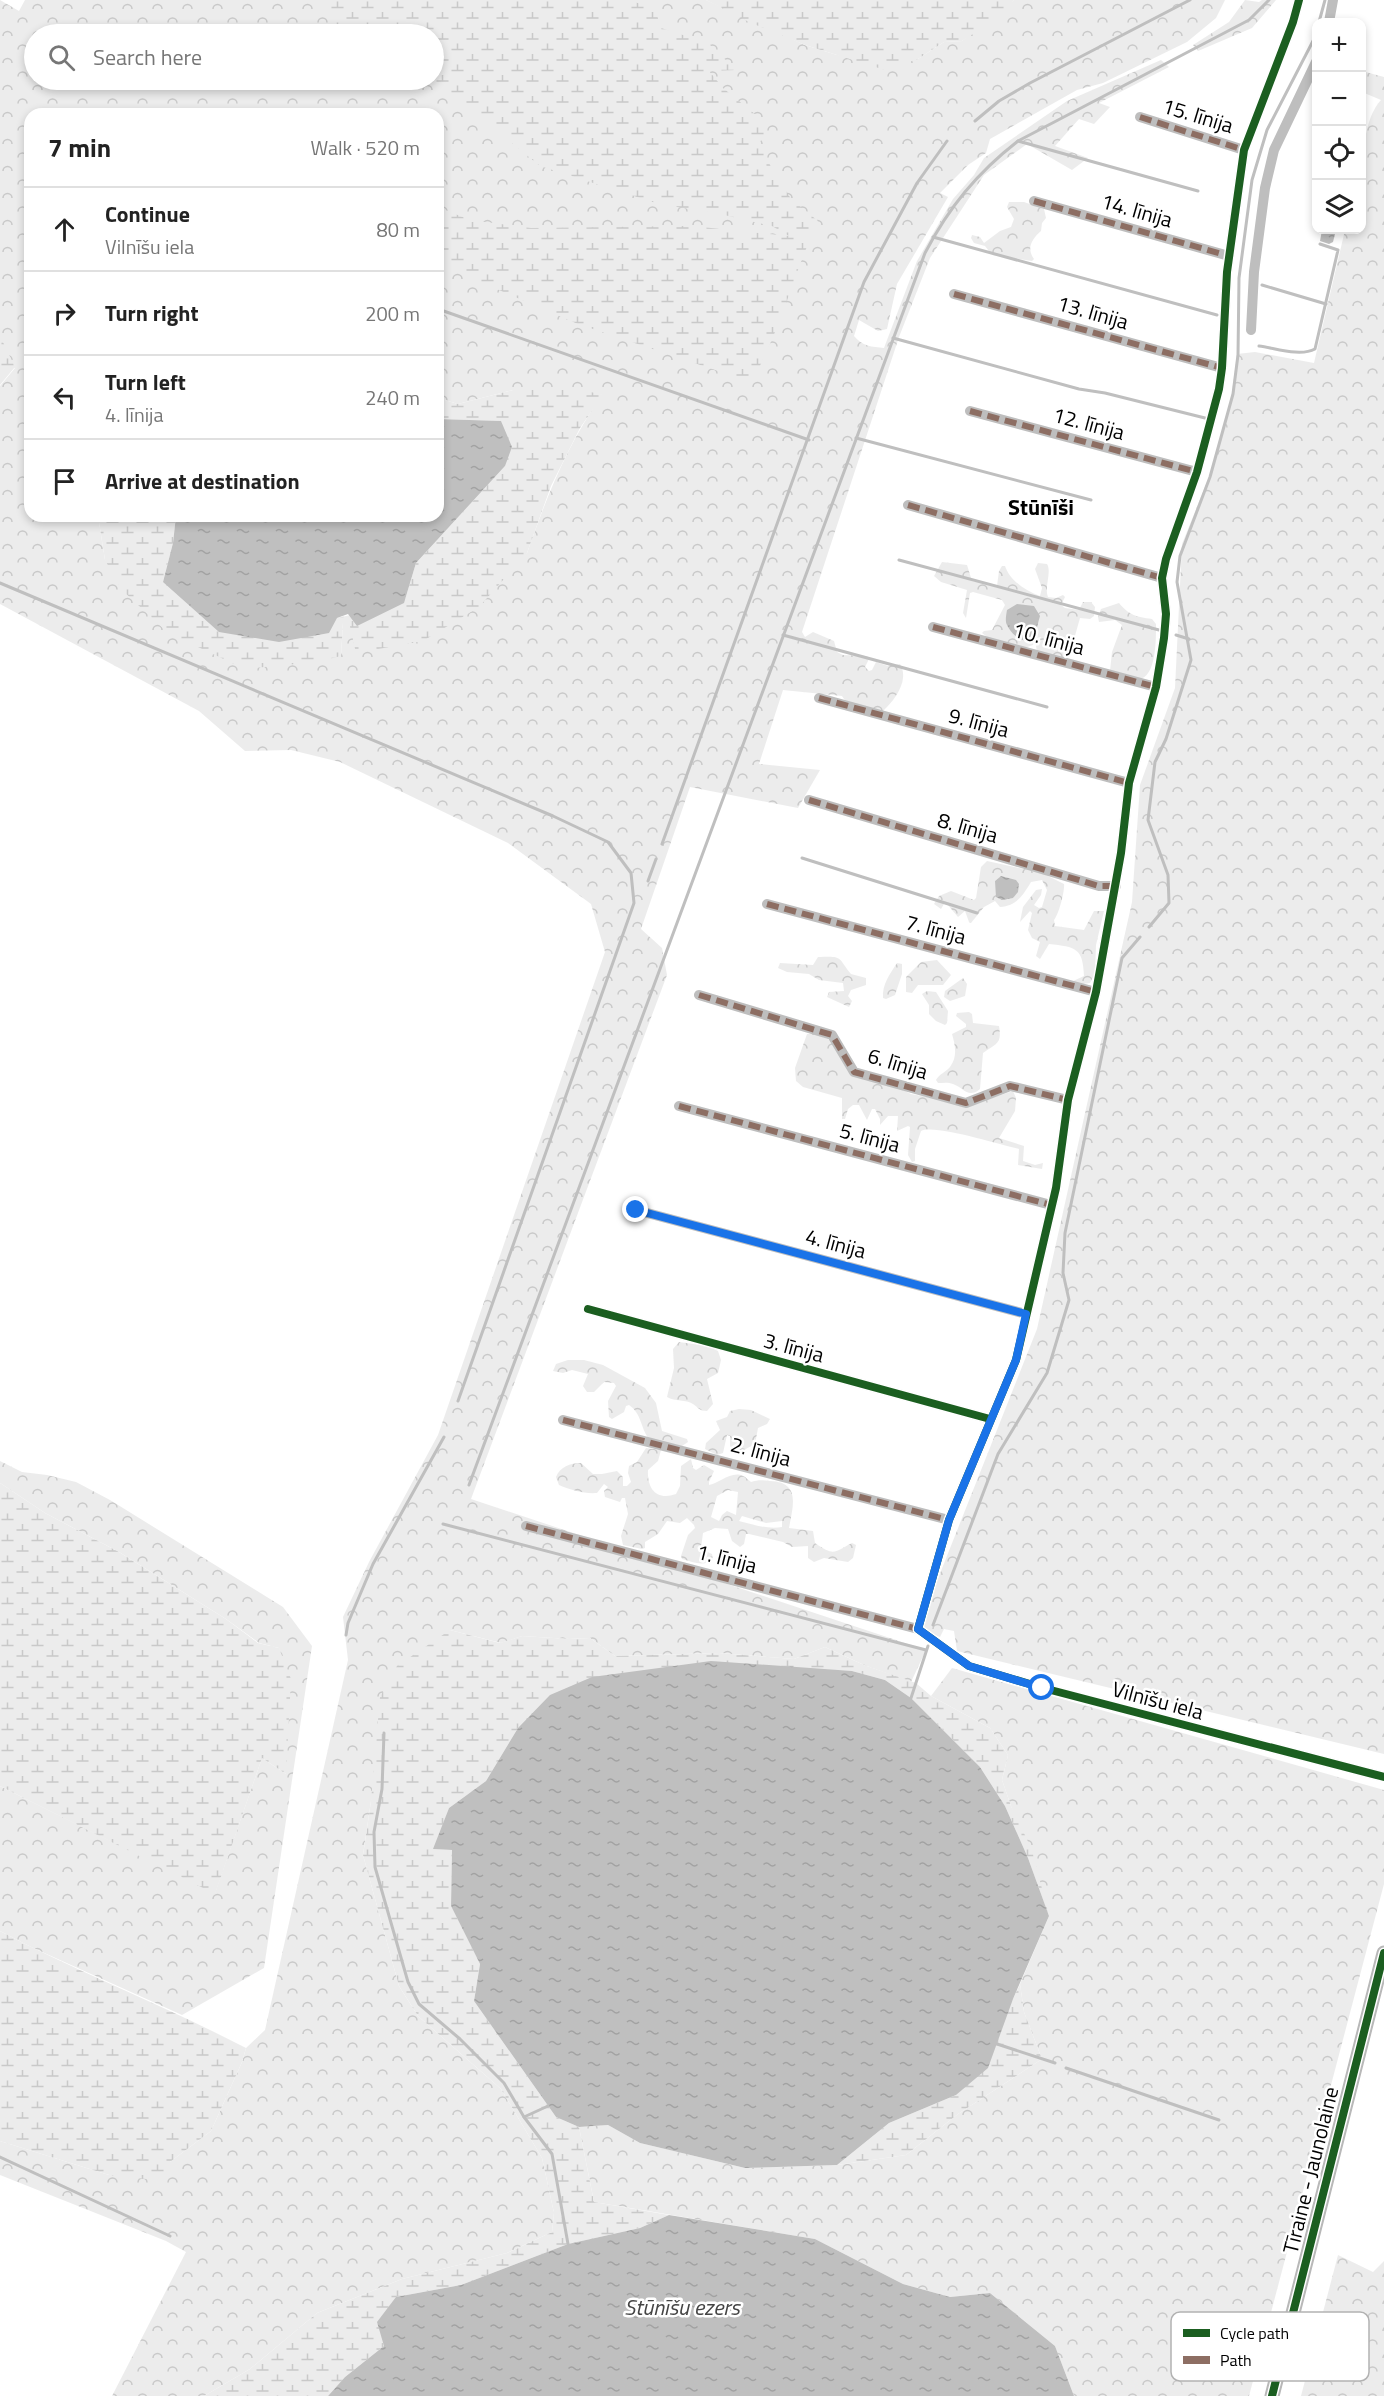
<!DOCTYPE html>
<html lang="en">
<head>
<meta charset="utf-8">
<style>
	:root { --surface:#fff; --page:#f6f6f6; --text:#222; --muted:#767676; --line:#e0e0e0 }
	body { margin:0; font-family:"Titillium Web",sans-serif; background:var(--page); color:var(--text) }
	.controls { position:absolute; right:18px; top:18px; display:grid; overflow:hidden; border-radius:12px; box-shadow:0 3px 9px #0003 }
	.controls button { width:54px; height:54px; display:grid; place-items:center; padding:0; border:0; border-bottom:2px solid var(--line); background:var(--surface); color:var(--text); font:30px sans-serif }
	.stop { position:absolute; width:18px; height:18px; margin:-14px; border:4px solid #1a73e8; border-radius:50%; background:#fff }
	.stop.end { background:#1a73e8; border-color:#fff; box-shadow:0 2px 6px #0008 }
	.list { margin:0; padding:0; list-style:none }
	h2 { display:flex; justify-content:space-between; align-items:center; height:78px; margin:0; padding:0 24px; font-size:26px }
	h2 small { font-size:20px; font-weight:400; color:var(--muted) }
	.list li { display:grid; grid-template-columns:39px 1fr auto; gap:18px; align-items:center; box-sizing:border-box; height:84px; padding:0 24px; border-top:2px solid var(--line) }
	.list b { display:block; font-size:22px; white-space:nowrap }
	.list p { margin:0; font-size:20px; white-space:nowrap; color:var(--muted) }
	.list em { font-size:20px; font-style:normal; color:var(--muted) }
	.icon { flex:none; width:33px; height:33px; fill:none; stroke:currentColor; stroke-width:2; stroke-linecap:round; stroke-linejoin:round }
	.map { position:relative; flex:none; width:1384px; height:2396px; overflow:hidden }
	.search { position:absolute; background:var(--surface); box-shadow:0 3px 9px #0003; left:24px; top:24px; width:420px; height:66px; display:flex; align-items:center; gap:15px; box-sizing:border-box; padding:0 21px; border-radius:33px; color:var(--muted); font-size:22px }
	.panel { position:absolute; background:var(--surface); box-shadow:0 3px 9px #0003; left:24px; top:108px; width:420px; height:414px; border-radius:18px }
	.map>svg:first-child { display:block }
	.forest { fill:url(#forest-crowns); fill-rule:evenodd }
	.wetland { fill:url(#wetland-marsh) }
	.water { fill:url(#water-ripples) }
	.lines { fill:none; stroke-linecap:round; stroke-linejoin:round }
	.stream { stroke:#bfbfbf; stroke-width:3 }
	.street { stroke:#bebebe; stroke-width:10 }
	.secondary { stroke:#b8b8b8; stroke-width:15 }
	.quiet { stroke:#8d6e63; stroke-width:6; stroke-dasharray:12 6; stroke-linecap:butt }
	.cycleway-casing { stroke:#fff; stroke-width:11 }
	.cycleway { stroke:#1b5e20; stroke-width:8 }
	.route { stroke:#1a73e8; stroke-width:8 }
	.labels { text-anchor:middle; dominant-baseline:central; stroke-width:5; stroke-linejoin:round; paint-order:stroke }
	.street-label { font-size:21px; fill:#000; stroke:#fff }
	.neighbourhood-label { font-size:22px; font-weight:bold; fill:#000; stroke:#fff }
	.water-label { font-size:22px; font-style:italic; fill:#444; stroke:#fff }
	.key { fill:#fff; stroke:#b2b2b2; stroke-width:1.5 }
	.key-label { font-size:16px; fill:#000 }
</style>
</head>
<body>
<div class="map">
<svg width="1384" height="2396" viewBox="0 0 1384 2396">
	<defs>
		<pattern id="forest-crowns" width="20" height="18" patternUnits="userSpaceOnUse" patternTransform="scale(1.5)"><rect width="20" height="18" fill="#ececec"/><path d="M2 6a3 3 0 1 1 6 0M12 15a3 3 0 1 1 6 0" fill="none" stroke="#c9c9c9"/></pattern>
		<pattern id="wetland-marsh" width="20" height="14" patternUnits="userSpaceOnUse" patternTransform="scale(1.5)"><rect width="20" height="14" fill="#ececec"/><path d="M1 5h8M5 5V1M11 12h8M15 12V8" fill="none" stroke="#c9c9c9"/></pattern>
		<pattern id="water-ripples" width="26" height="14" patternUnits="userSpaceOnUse" patternTransform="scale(1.5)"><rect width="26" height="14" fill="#bfbfbf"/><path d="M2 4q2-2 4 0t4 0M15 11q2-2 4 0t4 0" fill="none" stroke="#a2a2a2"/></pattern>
	</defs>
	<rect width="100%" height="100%" fill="#fff"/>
	<!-- forest -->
	<g class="forest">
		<path d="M0 0 19 11 25 0H706L805 45 837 55 918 59 944 42 962 41 1014 0H1225L1216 18 1187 42 1103 83 1077 90 990 139 986 153 968 165 940 193 948 197 897 284 887 329 878 331 859 320 854 336C862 346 872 347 884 348L917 261 953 199 974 175 984 158 1067 101 1161 60 1169 67 1099 103 1110 107 1094 124 1079 119 1055 146 1088 158 1072 170 1027 144 984 175 930 258 899 337 802 632 805 637 813 632 834 641 837 652 843 655 867 656 869 659 865 667 869 671 872 670 876 662 888 666 900 664C910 680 894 701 883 711L846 702 842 696 783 690 759 764 820 770 798 808 690 787 641 929 662 948 667 975 471 1499 926 1650 911 1682 864 1665 825 1647 794 1659 719 1653 615 1656 590 1638 569 1639 522 1636 501 1643 450 1630 371 1801 363 1855 399 1986 418 2016 501 2089 542 2158 554 2213 552 2232 507 2253 402 2279 317 2313 250 2369 204 2396H112L186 2252 166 2241 0 2175V2141L109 2175 170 2162 211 2131 242 2062 246 2048 265 2030 348 1660 343 1617 369 1562 438 1435 605 952 591 904 508 843 340 762 291 750 245 751 199 711 0 604V386L15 368 0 363ZM34 34H434V80H34ZM30 114H438V398L458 404 513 390 602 395C567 445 547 496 527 553L343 622 341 656 105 560 98 516H30Z"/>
		<path d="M1245 0 1259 2 1262 0H1276L1252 28 1198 51 1193 45 1229 22Z"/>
		<path d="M1362 71 1384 77V1754L957 1651 954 1631 944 1629 940 1637 918 1629 1037 1329 1132 902 1140 785 1175 688 1182 544 1215 462 1232 393 1237 354 1255 352 1314 363 1345 230H1362C1362 196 1357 125 1381 100L1362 92Z"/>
		<path d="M1009 202H1024L1044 209 1046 218 1042 223 1041 231C1032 239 1026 248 1034 259L1032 261 992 255 985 246 974 243 971 238 972 235 980 237 984 243 1000 231 1011 227 1014 219 1007 207Z"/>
		<path d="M942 562 967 565 972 581 997 586 999 571 1002 566H1005C1010 581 1026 591 1040 596L1042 588 1035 569 1038 563 1047 564C1052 572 1044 587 1048 597L1056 598 1063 595 1065 597 1061 605 1065 608 1079 610 1083 602H1091L1095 607 1094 616 1090 619 1080 618 1069 657 1067 658 1037 652 1036 646 1041 637 1036 638 1033 645 1024 648 987 637 982 633 984 631 992 630 1005 605 1002 600 973 592 970 593 966 618 963 613 967 590 941 582 934 576Z"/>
		<path d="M1119 603C1129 615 1136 617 1152 619L1156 624C1156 636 1157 679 1138 679 1129 679 1118 674 1110 671L1112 652 1122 625 1115 620 1099 622 1098 617 1101 609Z"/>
		<path d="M987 861 1042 873 1064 884C1065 890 1059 914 1054 920L1055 926 1084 930 1094 911H1104L1096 945 1095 973 1090 983 1076 985 1071 982 1084 976C1083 948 1076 947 1049 944L1040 959 1036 956 1040 942 1032 938 1028 930 1032 913 1030 911 1020 922 1023 907 1036 890 1042 889 1041 895 1034 905 1039 908 1042 907 1047 890 1042 880 1031 882C1023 895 1017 906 1000 907L995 901 984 907 971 923 969 922 965 911 958 917 947 904H944L941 909 934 904 939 896 951 891 974 900 976 898 981 867ZM1001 876 1010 879 1019 887 1013 898 995 881Z"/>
		<path d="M818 957C844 956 837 957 851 974L866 978V985L851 990 848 996 852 1001 849 1007 827 997 829 992 844 991 843 983 819 980 809 974 787 972 778 968 780 963 813 965Z"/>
		<path d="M937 960 951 975 943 985H918L912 993 906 992V977L921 962Z"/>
		<path d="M897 963 902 964V974L895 995 886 999 883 998C882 984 890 974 897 963Z"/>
		<path d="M963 978 967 984 965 996 950 1001 944 997 945 991Z"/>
		<path d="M927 991 936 992 948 1011 947 1023 945 1025 936 1021 929 1014V1005L922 994Z"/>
		<path d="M969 1012 972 1014 973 1023 999 1026C1002 1044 997 1043 983 1053L980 1089C968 1099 964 1088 953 1084 948 1082 943 1083 938 1083L936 1080C939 1074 946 1072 950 1067 958 1056 955 1045 952 1034L966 1027V1024L956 1016 957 1013Z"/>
		<path d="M807 1034H815L830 1040 864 1080 893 1085 911 1094 970 1105 1013 1091 1016 1098 1015 1111 999 1138 1024 1146 1023 1161 1035 1165 1043 1163 1042 1169 1018 1165 1019 1149C1000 1145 935 1124 921 1131L915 1149V1161L912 1162 908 1155 910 1127 908 1126 897 1131 898 1116H888L880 1125V1119L875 1109H872L867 1120 859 1105H853L848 1109 845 1119H842V1098L803 1087 796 1081 795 1068Z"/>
		<path d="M679 1342 708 1346 718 1351 721 1360 718 1373 707 1379 713 1404 707 1411C699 1411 699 1408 693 1404 686 1399 675 1402 667 1397L674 1368 673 1349Z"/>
		<path d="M568 1360H584L603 1365 645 1388 656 1403 662 1431 687 1439 688 1442 682 1446 649 1439C640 1427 642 1414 629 1405L626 1406 624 1412 612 1419 609 1417 608 1401 616 1386 614 1383 604 1382 594 1392H587L583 1386 588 1374 572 1370 563 1373 553 1371 556 1364Z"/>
		<path d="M739 1409 751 1410 770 1419 767 1424 758 1428 755 1444 744 1450 734 1451 730 1446V1436L727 1435 723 1453 717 1455 705 1449 706 1443 720 1430 716 1421 727 1417 730 1411Z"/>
		<path d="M646 1448 661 1450 658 1461 648 1470C647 1488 656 1501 676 1494L680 1486 681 1466 691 1459 693 1468 696 1470 704 1465 714 1471 709 1482V1485C718 1484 732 1470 743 1476 746 1477 748 1480 751 1482 757 1480 763 1480 770 1481 801 1482 793 1506 789 1528L813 1531 815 1543C835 1557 834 1552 852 1543L856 1545 853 1558 848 1562 824 1558 814 1562 808 1558V1546L792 1547 783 1542 749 1534H746L744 1544 740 1547 732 1541 728 1529 715 1528 703 1533 701 1548 703 1550 712 1554 713 1560C703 1567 693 1562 682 1559L681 1556 688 1535 695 1528 694 1525 687 1518 680 1523 667 1521 658 1534 645 1542V1548L642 1549 623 1545 621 1536 628 1514 625 1498H622L620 1502 605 1497 604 1491 608 1487 604 1484 597 1493C584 1494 571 1490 559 1485L556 1477C560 1467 570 1463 581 1463L593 1474H602L617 1471 623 1477V1486H627L631 1482 628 1473 629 1466 637 1462ZM728 1490 738 1492 736 1515 727 1511 722 1515 719 1521 711 1517 717 1496ZM742 1516 766 1523 782 1521V1527C768 1530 752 1524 739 1521Z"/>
		<path d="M0 1461 22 1472 47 1475 76 1482 110 1500 283 1607 312 1646 264 1968 182 2015 31 1947 0 1931V1786L215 1893 262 1758 286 1774 279 1648 259 1643 226 1619 119 1552 45 1513 0 1483Z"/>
		<path d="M952 1668 1384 1790V1884L1249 2396H1074L1055 2346 990 2293 950 2297 903 2284 815 2239 594 2202 579 2127 608 2125 640 2143 745 2168 837 2165 906 2155 958 2114 1042 2059 1024 2012 1020 1984 1049 1916 1002 1780 1008 1755 990 1728 931 1696Z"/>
		<path d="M1338 2255 1373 2272 1384 2261V2396H1301Z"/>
	</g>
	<!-- wetland -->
	<g class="wetland">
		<path d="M325 0H629L655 9 661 28 708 43 736 70 709 71 723 88 756 115 765 134 760 142 770 165 791 199 818 221C793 274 781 331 751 382L578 324 438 264V207L470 220 531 228 692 226 789 236 772 226 720 214 659 204 540 166 445 89 414 80H434V34H335Z"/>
		<path d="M706 0H1014L993 21 962 41 944 42 918 59 885 70 805 45 749 22Z"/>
		<path d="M0 336 15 367 0 385Z"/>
		<path d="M566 386 603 395 580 428 551 486 527 553 479 607 423 641 356 653 349 622H343L341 656 316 662 245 669 168 633 122 590 105 560 98 516H176L173 543 163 582 337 618 404 603 416 563 505 466 501 421 438 419V398L458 404 513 390Z"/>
		<path d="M0 1483 45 1513 119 1552 226 1619 258 1643 279 1648 291 1679 286 1774 262 1758 215 1894 0 1786Z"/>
		<path d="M450 1630 500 1643 522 1636 569 1639 590 1638 615 1656 719 1653 794 1659 825 1647 864 1665 916 1683 931 1696 990 1728 1008 1755 1002 1780 1011 1806 1032 1850 1049 1916 1028 1858 1005 1806 980 1767 911 1698 885 1680 852 1671 773 1667 518 1728 486 1781 449 1808 434 1849 452 1850 451 1906 480 1964 474 2001 556 2117 579 2127 594 2202 669 2215 640 2228 568 2244 461 2285 396 2297 384 2346 345 2377 328 2396H204L250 2369 317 2313 402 2279 507 2253 552 2232 554 2213 542 2158 501 2089 418 2016 399 1986 363 1855 371 1801 380 1697 397 1666Z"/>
		<path d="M0 1931C80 1973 165 2006 246 2048L242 2062 211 2131 170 2162 165 2181 109 2175 0 2141Z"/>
		<path d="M1020 1984 1024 2012 1042 2059 958 2114 906 2155 837 2165 889 2123 956 2095 1013 1999Z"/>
	</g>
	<!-- water -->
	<g class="water">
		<path d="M1322 230H1336L1333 242 1329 244 1320 241Z"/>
		<path d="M438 419 501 421 512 447 505 466 416 563 404 603 357 626 348 614 337 618 329 633 279 642 219 632 163 582 173 543 176 516H438Z"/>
		<path d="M1017 604 1034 606 1040 616C1038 622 1037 630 1034 636 1026 648 1011 634 1007 625 1005 621 1006 616 1007 610Z"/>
		<path d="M1001 876 1016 880 1019 884 1018 892 1013 898 1002 900 996 897 995 881Z"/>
		<path d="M711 1661 852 1671 885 1680 911 1698 980 1767 1005 1806 1028 1858 1049 1916 1013 1999 988 2068 956 2095 889 2123 837 2165 745 2168 640 2143 608 2125 579 2127 556 2117 474 2001 480 1964 451 1906 452 1850 433 1849 449 1808 486 1781 518 1728 550 1695 592 1677Z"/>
		<path d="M669 2215 815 2239 903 2284 950 2297 990 2293 1055 2346 1074 2396H328L345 2377 384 2346 377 2322 396 2297 461 2285 568 2244 640 2228Z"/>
	</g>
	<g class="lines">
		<!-- stream -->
		<g class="stream">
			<path d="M1319 22 1325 0"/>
			<path d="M975 121 999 101 1030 83 1190 0"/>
			<path d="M1018 141 1198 191"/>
			<path d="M933 237 1217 315"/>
			<path d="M1262 285 1326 304"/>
			<path d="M438 309 809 440"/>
			<path d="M893 338 1079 389 1105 393 1205 418"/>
			<path d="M1259 346C1275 348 1300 357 1315 349L1338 250 1320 244"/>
			<path d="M856 438 1091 500"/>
			<path d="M899 560 1159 630"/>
			<path d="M0 583 553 816 608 842 631 873 634 903 458 1401"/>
			<path d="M783 635 1047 707"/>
			<path d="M1176 635 1189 639"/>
			<path d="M662 844 864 282 917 183 947 141"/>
			<path d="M802 858 977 913"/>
			<path d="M648 881 656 859"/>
			<path d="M1149 927 1169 903 1168 875 1148 820 1155 762 1166 739 1191 660 1177 582 1180 556 1210 477 1233 394 1238 355 1239 278 1252 180 1267 130 1314 39 1316 31"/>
			<path d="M469 1485 925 253C949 207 977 173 1018 141L1249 20 1269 0"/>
			<path d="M443 1524 926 1650"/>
			<path d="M933 1625 998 1454 1047 1373 1069 1300 1063 1273 1065 1233 1122 958 1140 937"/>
			<path d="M346 1635 348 1623 373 1564 444 1437"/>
			<path d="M911 1698 928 1646"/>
			<path d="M384 1733 382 1789 374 1832 375 1867 408 1982 419 2004 460 2039 504 2083 524 2117"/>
			<path d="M997 2044 1055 2063"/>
			<path d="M1066 2068 1219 2120"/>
			<path d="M548 2106 524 2117 552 2154 568 2244"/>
			<path d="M0 2157 170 2236"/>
		</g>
		<!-- street -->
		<g class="street">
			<path d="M1299 0 1293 22 1244 150 1227 272 1222 368 1219 389 1197 472 1166 559 1162 578 1166 614 1164 638 1156 687 1129 783 1121 853 1096 992 1068 1100 1056 1188 1016 1360 949 1520 918 1629 969 1666 1043 1688 1384 1777"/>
			<path d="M1329 22 1333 0"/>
			<path d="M1140 117 1244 150"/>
			<path d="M1034 201 1229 256"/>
			<path d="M954 294 1222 368"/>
			<path d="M1251 330 1254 272 1265 188 1274 150 1316 62"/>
			<path d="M970 411 1197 472"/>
			<path d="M908 505 1162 578"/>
			<path d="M933 627 1156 687"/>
			<path d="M819 698 1129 783"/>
			<path d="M809 800 1099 886H1116"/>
			<path d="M767 904 1096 992"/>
			<path d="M699 995 832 1035 854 1072 966 1103 1010 1086 1068 1100"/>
			<path d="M679 1106 1051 1205"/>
			<path d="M636 1210 1026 1314"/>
			<path d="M588 1309 990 1419"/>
			<path d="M563 1420 949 1520"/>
			<path d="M526 1526 918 1629"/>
		</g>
		<!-- secondary -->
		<path class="secondary" d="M1272 2396 1384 1953"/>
		<!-- quiet -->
		<g class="quiet">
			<path d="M1140 117 1244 150"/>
			<path d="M1034 201 1229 256"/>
			<path d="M954 294 1222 368"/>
			<path d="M970 411 1197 472"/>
			<path d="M908 505 1162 578"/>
			<path d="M933 627 1156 687"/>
			<path d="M819 698 1129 783"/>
			<path d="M809 800 1099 886H1116"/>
			<path d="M767 904 1096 992"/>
			<path d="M699 995 832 1035 854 1072 966 1103 1010 1086 1068 1100"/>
			<path d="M679 1106 1051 1205"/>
			<path d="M636 1210 1026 1314"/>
			<path d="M563 1420 949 1520"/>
			<path d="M526 1526 918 1629"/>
		</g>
		<!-- cycleway casing -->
		<g class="cycleway-casing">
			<g id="cycleway">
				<path d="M1299 0 1293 22 1244 150 1227 272 1222 368 1219 389 1197 472 1166 559 1162 578 1166 614 1164 638 1156 687 1129 783 1121 853 1096 992 1068 1100 1056 1188 1016 1360 949 1520 918 1629 969 1666 1043 1688 1384 1777"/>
				<path d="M588 1309 990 1419"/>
				<path d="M1272 2396 1384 1953"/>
			</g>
		</g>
		<!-- cycleway -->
		<use href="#cycleway" class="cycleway"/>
	</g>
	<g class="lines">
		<!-- route -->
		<path class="route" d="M636 1210 1026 1314 1016 1360 949 1520 918 1629 969 1666 1042 1688"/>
	</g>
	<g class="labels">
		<!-- street labels -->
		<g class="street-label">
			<text transform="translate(1198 115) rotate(17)">15. līnija</text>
			<text transform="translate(1137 210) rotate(16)">14. līnija</text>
			<text transform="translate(1093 312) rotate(16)">13. līnija</text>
			<text transform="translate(1089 423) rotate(15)">12. līnija</text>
			<text transform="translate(1049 638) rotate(15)">10. līnija</text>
			<text transform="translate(979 722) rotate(15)">9. līnija</text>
			<text transform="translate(968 827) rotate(16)">8. līnija</text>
			<text transform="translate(936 929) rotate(15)">7. līnija</text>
			<text transform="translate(898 1063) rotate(17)">6. līnija</text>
			<text transform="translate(870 1137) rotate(15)">5. līnija</text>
			<text transform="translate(836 1243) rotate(15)">4. līnija</text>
			<text transform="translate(794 1347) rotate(15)">3. līnija</text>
			<text transform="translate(761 1451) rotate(15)">2. līnija</text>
			<text transform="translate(727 1558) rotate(14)">1. līnija</text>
			<text transform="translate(1158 1700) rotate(15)">Vilnīšu iela</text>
			<text transform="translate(1310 2170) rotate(-76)">Tīraine - Jaunolaine</text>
		</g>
		<!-- neighbourhood labels -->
		<g class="neighbourhood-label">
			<text x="1041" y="507">Stūnīši</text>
		</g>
		<!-- water labels -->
		<g class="water-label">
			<text x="682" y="2307">Stūnīšu ezers</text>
		</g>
	</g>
	<!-- legend -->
	<rect x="1171" y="2312" width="198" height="69" rx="9" class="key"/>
	<rect x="1183" y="2329" width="27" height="8" fill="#1b5e20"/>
	<rect x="1183" y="2356" width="27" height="8" fill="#8d6e63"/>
	<g class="key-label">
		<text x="1220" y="2339">Cycle path</text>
		<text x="1220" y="2366">Path</text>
	</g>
</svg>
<div class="controls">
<button>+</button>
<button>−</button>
<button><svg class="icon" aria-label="locate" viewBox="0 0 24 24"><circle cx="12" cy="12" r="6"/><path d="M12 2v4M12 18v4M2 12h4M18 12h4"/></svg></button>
<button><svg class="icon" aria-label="layers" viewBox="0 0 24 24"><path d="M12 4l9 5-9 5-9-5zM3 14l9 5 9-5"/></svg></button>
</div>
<div class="stop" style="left:1042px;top:1688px"></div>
<div class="stop end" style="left:636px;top:1210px"></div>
<div class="search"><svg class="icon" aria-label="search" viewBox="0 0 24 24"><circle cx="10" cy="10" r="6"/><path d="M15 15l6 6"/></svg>Search here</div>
<section class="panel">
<h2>7 min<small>Walk · 520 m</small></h2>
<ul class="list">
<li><svg class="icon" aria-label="ahead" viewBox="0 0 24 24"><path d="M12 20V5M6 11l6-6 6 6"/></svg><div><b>Continue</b><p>Vilnīšu iela</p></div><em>80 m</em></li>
<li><svg class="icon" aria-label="right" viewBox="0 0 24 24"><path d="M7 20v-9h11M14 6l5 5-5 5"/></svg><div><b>Turn right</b></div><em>200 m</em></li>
<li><svg class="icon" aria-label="left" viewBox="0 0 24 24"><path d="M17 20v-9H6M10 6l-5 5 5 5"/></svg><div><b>Turn left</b><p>4. līnija</p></div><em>240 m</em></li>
<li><svg class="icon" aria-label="arrive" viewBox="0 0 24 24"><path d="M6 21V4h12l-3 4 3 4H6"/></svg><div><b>Arrive at destination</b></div></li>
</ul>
</section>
</div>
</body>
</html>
